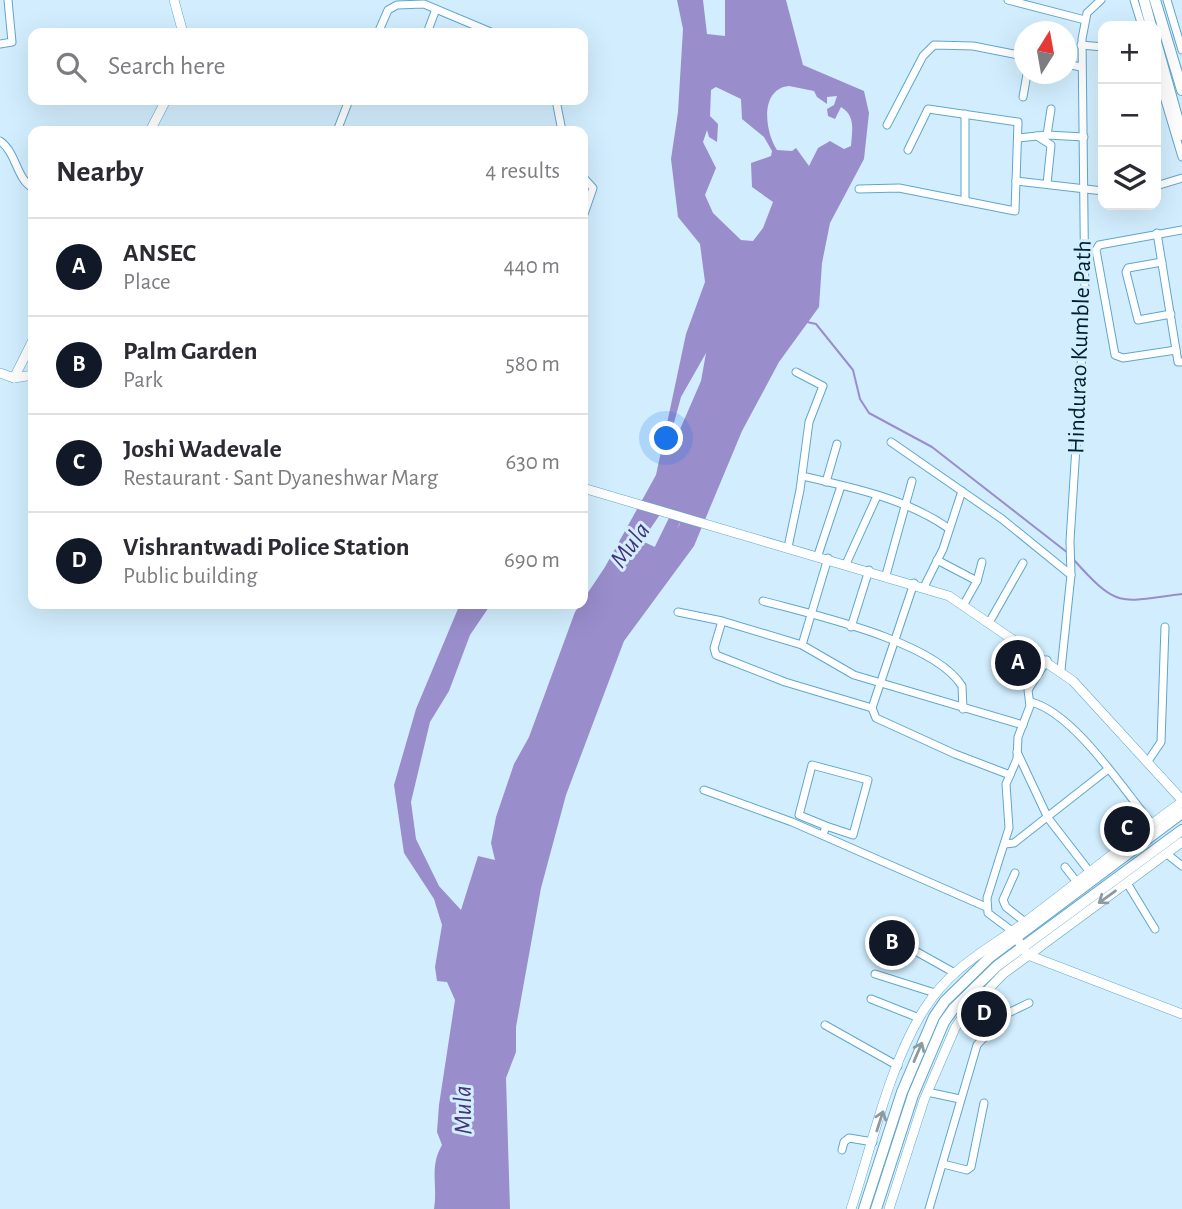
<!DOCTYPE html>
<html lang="en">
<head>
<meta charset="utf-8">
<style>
	:root { --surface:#fff; --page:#f2f2f3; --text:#2b2b33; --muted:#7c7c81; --line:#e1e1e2; --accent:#111827 }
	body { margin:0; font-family:"Alegreya Sans",sans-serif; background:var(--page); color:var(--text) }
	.controls { position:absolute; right:21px; top:21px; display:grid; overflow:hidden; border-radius:14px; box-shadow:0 7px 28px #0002 }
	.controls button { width:63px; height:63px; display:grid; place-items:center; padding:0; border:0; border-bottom:2px solid var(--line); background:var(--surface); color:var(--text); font:35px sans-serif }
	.compass { position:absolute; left:1014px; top:21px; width:63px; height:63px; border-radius:50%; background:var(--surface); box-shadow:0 7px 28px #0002; rotate:11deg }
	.you { position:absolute; left:667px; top:439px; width:24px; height:24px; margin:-18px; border:5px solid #fff; border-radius:50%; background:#1a73e8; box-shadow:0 0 0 10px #1a73e833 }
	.badge { display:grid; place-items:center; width:46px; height:46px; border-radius:50%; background:var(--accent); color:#fff; font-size:23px; font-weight:700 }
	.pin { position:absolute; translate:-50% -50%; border:4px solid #fff; box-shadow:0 2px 7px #0006 }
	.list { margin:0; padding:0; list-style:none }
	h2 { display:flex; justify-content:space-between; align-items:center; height:91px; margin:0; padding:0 28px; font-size:30px }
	h2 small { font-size:23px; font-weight:400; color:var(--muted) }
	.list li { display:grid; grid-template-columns:46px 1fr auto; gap:21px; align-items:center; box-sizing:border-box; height:98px; padding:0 28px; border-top:2px solid var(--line) }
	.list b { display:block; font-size:26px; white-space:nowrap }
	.list p { margin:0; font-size:23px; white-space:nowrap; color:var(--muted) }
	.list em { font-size:23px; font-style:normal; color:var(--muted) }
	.icon { flex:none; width:38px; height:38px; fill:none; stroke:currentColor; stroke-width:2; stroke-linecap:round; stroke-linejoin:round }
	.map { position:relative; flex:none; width:1182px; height:1209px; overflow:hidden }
	.search { position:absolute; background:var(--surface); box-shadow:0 7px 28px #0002; left:28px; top:28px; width:560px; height:77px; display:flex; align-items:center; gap:18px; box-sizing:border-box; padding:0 24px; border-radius:14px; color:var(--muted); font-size:26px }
	.panel { position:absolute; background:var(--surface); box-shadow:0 7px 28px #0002; left:28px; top:126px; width:560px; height:483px; border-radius:14px }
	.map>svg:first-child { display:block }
	.water { fill:#998dcc; fill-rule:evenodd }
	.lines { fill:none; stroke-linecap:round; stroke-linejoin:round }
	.stream { stroke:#998dcc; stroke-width:2 }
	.river { stroke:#998dcc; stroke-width:12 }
	.minor-casing { stroke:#5ea7cc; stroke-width:9 }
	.tertiary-casing { stroke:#5ea7cc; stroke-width:10 }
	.primary-casing { stroke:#5ea7cc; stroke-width:12 }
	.minor { stroke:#fff; stroke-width:7 }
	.tertiary { stroke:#fff; stroke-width:9 }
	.primary { stroke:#fff; stroke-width:10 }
	.oneway { stroke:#8d9ba1 }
	.labels { text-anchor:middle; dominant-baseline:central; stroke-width:6; stroke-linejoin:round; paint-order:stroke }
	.street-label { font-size:24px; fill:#01202e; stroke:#d2eefe }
	.water-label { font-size:26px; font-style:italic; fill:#46317c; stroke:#d2eefe }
</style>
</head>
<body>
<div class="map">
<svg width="1182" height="1209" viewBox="0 0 1182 1209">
	<rect width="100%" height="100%" fill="#d2eefe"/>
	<!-- water -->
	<path class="water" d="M677 0H703L707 34 725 36V0H786L803 65 864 91 869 113 864 159 830 223 822 263 819 307 779 362 742 431 694 546 624 641 566 795 541 888 516 1027V1052L506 1078 510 1209H434C438 1185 429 1167 442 1145L437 1132 439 1105 455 1000 447 982 437 981 435 967 442 925 434 899 404 853 394 785 416 709 460 604H491L470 635 449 691 430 722 411 802 416 839 439 886 461 910 478 856 495 860 491 843 496 817 514 764 529 737 575 612 605 567 656 475 686 334 705 282 700 244 678 217 671 159 678 112 683 29ZM789 86 814 91 817 97 827 104V97L837 96 834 105 827 109 828 116 835 119 841 107C856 116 852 131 851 146L844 149 830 141 818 148 809 166 796 148 792 151 777 150C765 132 759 89 789 86ZM716 87 741 99 742 119 764 137 772 151 771 156 751 163 752 187 773 202 763 228 753 241 741 240 713 213 705 195 716 168 703 142 707 130 709 137 717 142 718 124 710 116 711 90ZM706 353 701 381 678 434 672 430 681 397ZM663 510 678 513 680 524 668 542 657 548 642 541Z"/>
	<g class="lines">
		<!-- stream -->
		<g class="stream">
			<path d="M807 322 816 324 853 370 860 399 869 413 932 447 1068 553"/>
			<path d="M1074 560C1118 609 1119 602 1182 594"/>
		</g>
		<!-- river -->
		<path class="river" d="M652 559 660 550 682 505"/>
		<!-- minor casing -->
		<g class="minor-casing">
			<g id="minor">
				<path d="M1008 0 1085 20"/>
				<path d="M1134 0 1142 26"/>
				<path d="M1167 0 1182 50"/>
				<path d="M378 33 388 10 397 5 424 4 493 33"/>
				<path d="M427 33 436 9"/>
				<path d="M0 44 12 42 8 0"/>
				<path d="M1081 45 1103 47"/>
				<path d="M1066 64 1081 67"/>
				<path d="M1156 70 1182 157"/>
				<path d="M1023 97 1027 74"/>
				<path d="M556 100 562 131"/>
				<path d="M887 125 923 56 934 45 973 46 1024 56"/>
				<path d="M337 131 349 100"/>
				<path d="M1047 135 1051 109"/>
				<path d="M1037 136 1051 145 1047 184"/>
				<path d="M1018 138 1047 135 1084 137"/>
				<path d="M0 141C17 153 16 179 33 188"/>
				<path d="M583 177 593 188 583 217"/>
				<path d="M1016 181 1103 191"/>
				<path d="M1156 186 1182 178"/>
				<path d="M859 189 899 188 1015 211 1018 122 928 109 908 150"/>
				<path d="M965 201V114"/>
				<path d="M1157 233 1178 362H1182"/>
				<path d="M1162 262 1128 268 1126 272 1138 320 1171 314"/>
				<path d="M1176 350 1123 358 1115 355 1096 250 1099 245 1182 230"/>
				<path d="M891 442 1002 519 1071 575"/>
				<path d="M802 476C851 487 907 499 948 528"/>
				<path d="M826 482 837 444"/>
				<path d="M788 547 800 490 809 422 823 386 796 372"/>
				<path d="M818 555 841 486"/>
				<path d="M937 560 977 581"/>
				<path d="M846 564 877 496"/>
				<path d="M886 575 912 481"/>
				<path d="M924 587 943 549 962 491"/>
				<path d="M763 601C814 615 934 641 962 686L963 709"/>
				<path d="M964 604 977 581 982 562"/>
				<path d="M678 612 722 621 802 645 854 675 1023 725"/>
				<path d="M722 621 714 648 716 655 785 682 872 708 876 718 955 754 1010 775"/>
				<path d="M990 621 1023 563"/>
				<path d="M851 627 869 570"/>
				<path d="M802 645 828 558"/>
				<path d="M1061 670 1071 575 1070 541 1085 305 1082 39 1087 13 1101 0"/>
				<path d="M1031 702C1074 713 1123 789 1152 824"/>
				<path d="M872 708 914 583"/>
				<path d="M1017 752 1048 818 1089 871"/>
				<path d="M1148 761 1161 742 1165 627"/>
				<path d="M704 790 792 822 986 907"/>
				<path d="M823 835 826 826 799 815 812 765 868 780 853 835 826 826"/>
				<path d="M1005 844 1014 843 1107 770"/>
				<path d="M1167 854 1182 866"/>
				<path d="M1065 867 1076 881"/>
				<path d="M1015 873 1003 900 1006 907 1025 922"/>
				<path d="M1127 883 1155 929"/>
				<path d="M1012 931 988 913 987 898 1009 828 1006 784 1017 759 1018 737 1030 706 1028 690 1047 660"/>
				<path d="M901 943 953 972"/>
				<path d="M875 974 935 993"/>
				<path d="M871 999 919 1018"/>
				<path d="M961 1019 982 1038"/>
				<path d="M825 1025 898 1066"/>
				<path d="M927 1092 960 1099"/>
				<path d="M842 1150 844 1142 849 1138 873 1142"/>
				<path d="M943 1164 967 1170 971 1167 984 1103"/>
				<path d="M929 1209 977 1045 1006 1014 1029 1003"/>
			</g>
		</g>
		<!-- tertiary casing -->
		<g class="tertiary-casing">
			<g id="tertiary">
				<path d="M174 0 183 33"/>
				<path d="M150 131 166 100"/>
				<path d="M0 373 14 378 33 375"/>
				<path d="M14 378 33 340"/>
				<path d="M583 488 949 596 1073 681 1182 800"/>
				<path d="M1013 933 1028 955 1182 1014"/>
				<path d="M851 1209C872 1146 889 1064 925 1008 952 966 986 951 1025 922 1078 883 1128 840 1182 802"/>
				<path d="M889 1209 924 1100 955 1028 964 1015 1003 974 1182 842"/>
			</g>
		</g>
		<!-- primary casing -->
		<g class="primary-casing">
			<g id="primary">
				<path d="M1144 0 1151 26"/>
				<path d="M1155 0 1182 90"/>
				<path d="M1156 42 1182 135"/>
				<path d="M864 1209 902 1092 934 1017 945 1001 990 957 1182 813"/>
				<path d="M876 1209 913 1095 944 1022 954 1008 997 966 1182 830"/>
			</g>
		</g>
		<!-- minor -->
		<use href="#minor" class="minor"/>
		<!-- tertiary -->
		<use href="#tertiary" class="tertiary"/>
		<!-- primary -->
		<use href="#primary" class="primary"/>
	</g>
	<!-- one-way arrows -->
	<defs><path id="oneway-shaft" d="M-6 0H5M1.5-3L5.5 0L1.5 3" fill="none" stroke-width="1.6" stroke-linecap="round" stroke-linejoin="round" transform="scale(1.75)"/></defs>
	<g class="oneway">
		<use href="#oneway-shaft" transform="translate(1107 897) rotate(144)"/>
		<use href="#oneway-shaft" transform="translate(918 1052) rotate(-67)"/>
		<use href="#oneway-shaft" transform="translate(880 1121) rotate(-72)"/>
	</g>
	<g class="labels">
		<!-- street labels -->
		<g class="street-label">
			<text transform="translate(1080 347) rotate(-88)">Hindurao Kumble Path</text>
		</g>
		<!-- water labels -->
		<g class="water-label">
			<text transform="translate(630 545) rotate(-54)">Mula</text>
			<text transform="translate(463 1110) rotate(-91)">Mula</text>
		</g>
	</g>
</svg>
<div class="controls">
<button>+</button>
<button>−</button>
<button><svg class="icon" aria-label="layers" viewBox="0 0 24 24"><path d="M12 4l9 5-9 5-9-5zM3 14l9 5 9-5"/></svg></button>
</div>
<svg class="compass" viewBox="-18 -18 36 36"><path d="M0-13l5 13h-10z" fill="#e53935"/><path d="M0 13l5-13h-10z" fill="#7c7c81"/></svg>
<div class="you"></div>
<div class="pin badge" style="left:1018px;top:663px">A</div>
<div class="pin badge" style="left:892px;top:943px">B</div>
<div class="pin badge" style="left:1127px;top:829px">C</div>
<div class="pin badge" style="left:984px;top:1014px">D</div>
<div class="search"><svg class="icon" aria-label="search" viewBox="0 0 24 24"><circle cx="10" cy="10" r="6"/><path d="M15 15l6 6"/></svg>Search here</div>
<section class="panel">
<h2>Nearby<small>4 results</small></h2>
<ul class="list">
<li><span class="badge">A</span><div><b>ANSEC</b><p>Place</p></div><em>440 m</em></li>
<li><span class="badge">B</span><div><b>Palm Garden</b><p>Park</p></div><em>580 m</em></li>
<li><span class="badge">C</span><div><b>Joshi Wadevale</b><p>Restaurant · Sant Dyaneshwar Marg</p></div><em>630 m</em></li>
<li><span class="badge">D</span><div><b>Vishrantwadi Police Station</b><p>Public building</p></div><em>690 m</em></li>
</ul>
</section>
</div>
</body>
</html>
